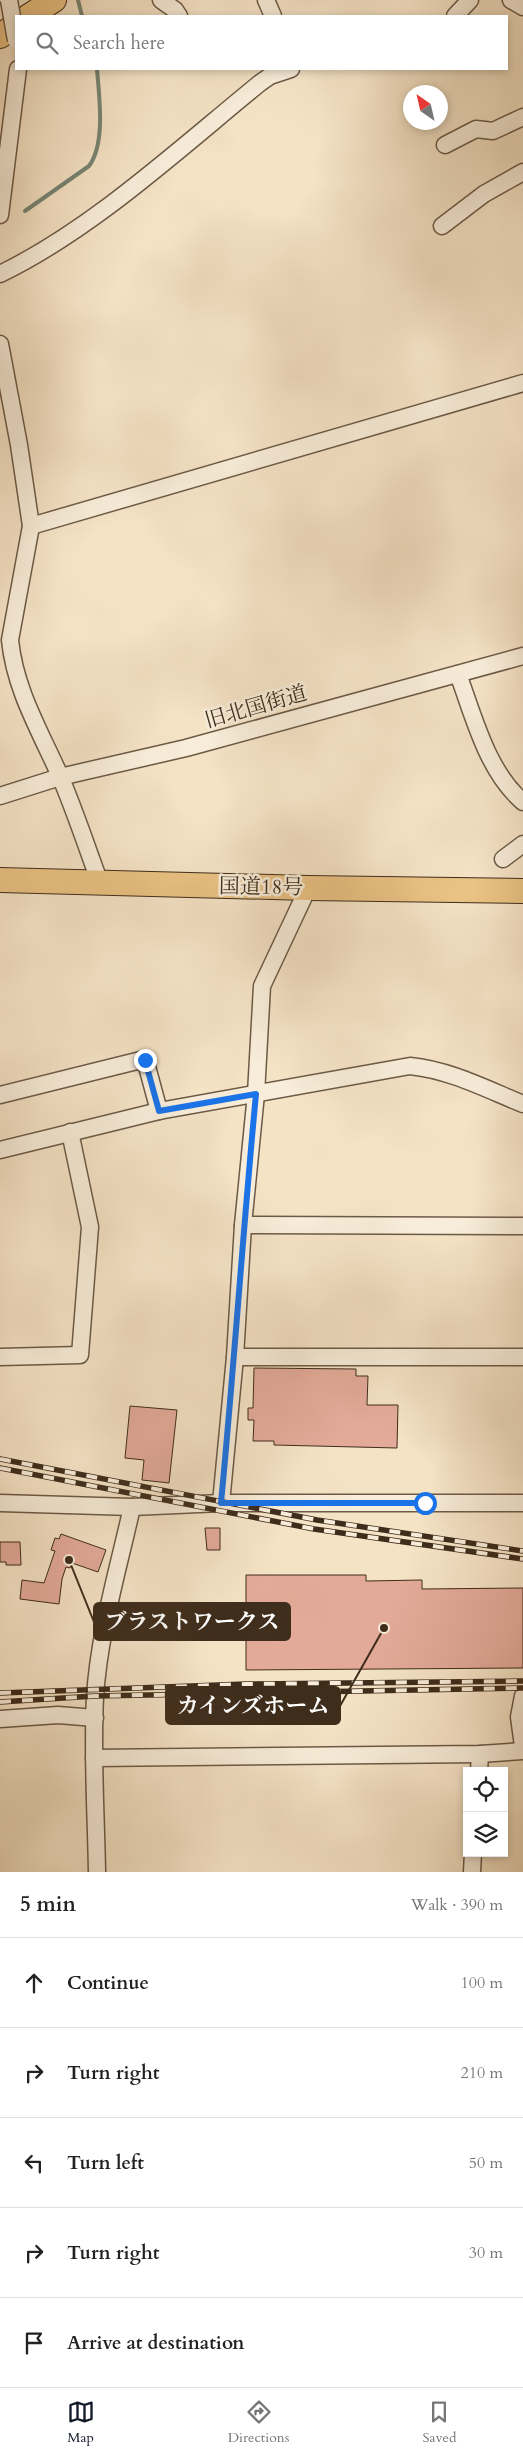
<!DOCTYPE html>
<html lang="en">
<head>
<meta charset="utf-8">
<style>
	:root { --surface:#fff; --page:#f6f6f6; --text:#222; --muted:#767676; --line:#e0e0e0; --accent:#111827 }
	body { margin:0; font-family:Cardo,"Noto Serif JP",serif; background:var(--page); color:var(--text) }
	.controls { position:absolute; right:15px; bottom:15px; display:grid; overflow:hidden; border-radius:0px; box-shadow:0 2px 8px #0003 }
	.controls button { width:45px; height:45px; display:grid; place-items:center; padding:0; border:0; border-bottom:1px solid var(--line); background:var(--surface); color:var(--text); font:25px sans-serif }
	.compass { position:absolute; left:403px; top:85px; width:45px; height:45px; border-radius:50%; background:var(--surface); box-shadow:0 2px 8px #0003; rotate:326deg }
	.stop { position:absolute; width:15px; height:15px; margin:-11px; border:4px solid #1a73e8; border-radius:50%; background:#fff }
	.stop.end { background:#1a73e8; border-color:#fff; box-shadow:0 1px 5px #0008 }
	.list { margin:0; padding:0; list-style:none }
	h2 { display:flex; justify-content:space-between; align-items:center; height:65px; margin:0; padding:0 20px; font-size:21px }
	h2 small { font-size:16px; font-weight:400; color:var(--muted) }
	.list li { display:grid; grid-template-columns:32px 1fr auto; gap:15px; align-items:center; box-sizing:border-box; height:90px; padding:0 20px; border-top:1px solid var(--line) }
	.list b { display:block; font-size:19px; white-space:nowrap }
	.list em { font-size:16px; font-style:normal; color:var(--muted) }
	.icon { flex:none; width:28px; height:28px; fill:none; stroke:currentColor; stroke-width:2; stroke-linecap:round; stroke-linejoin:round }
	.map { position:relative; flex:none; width:523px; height:1872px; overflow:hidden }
	.search { position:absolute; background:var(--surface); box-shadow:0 2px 8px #0003; left:15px; right:15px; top:15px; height:55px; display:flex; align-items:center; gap:12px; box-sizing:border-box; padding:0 18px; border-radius:0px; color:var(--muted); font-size:19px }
	.sheet { height:515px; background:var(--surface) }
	nav { display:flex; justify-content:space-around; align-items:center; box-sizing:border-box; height:70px; border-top:1px solid var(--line); background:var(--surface); font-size:14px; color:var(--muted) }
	nav a { display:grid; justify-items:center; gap:2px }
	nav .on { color:var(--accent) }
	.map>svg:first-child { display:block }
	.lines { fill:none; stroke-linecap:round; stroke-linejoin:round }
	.stream { stroke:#778574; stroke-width:4 }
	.building { fill:#e3aa99; stroke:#3f2d1c }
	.minor-casing { stroke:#6c5a46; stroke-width:19 }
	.highway-casing { stroke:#3f2d1c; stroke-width:26 }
	.minor { stroke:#f8edda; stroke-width:16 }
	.highway { stroke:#eac283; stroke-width:24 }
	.rail-casing { stroke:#3f2d1c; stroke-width:5.5 }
	.rail { stroke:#f8edda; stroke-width:4; stroke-dasharray:11; stroke-linecap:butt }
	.minor-bridge-casing { stroke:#6c5a46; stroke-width:19; stroke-linecap:butt }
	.minor-bridge { stroke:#f8edda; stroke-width:16 }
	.route { stroke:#1a73e8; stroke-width:6 }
	.labels { text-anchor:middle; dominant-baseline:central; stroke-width:5; stroke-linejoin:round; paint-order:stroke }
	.street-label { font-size:21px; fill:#3f2d1c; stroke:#f8edda }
	.leader { fill:none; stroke:#3f2d1c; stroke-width:2 }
	.callout-dot { fill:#3f2d1c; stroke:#f8edda; stroke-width:2 }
	.callout { fill:#3f2d1c; stroke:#3f2d1c; stroke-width:2 }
	.callout-label { font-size:22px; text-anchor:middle; font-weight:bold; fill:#fff }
</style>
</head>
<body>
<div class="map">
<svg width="523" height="1872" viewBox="0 0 523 1872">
	<rect width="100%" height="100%" fill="#f5e3c6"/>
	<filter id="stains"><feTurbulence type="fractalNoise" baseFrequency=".004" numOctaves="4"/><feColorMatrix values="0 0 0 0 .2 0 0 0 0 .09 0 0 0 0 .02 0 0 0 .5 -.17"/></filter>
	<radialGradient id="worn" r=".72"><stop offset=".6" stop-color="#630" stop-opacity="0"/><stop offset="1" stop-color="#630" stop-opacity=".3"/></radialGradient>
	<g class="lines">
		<!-- stream -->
		<g class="stream">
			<path d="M78 0 82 16"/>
			<path d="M25 211 89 166C106 143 99 96 97 69"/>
		</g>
	</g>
	<!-- building -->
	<g class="building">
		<path d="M254 1368 356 1369V1376H368L367 1405H398L397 1448 274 1445V1441H253L254 1420H248V1408H253Z"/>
		<path d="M130 1406 177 1410 169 1483 142 1480 144 1460 125 1458Z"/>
		<path d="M205 1528H220V1550H207Z"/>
		<path d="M61 1534 106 1550 98 1572 72 1563 70 1568 66 1567 62 1579 59 1604 20 1599 22 1580 44 1583 55 1551 51 1550 55 1538 59 1539Z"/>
		<path d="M0 1542H20L21 1565H6V1562H0Z"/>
		<path d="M246 1575H366V1581L422 1580V1589L523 1588V1668L246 1670Z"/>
	</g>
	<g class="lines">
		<!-- minor casing -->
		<g class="minor-casing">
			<g id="minor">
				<path d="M161 0 175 10 179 16"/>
				<path d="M266 0 273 16"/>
				<path d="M511 0 523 7"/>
				<path d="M455 16 470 0"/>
				<path d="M445 145 476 129 493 131 523 117"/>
				<path d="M0 215 18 69"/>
				<path d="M442 226 484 194 523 172"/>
				<path d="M0 274C93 229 180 148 260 83L270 76 291 69"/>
				<path d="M0 344 19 445 31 526 10 640C15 690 40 731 60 776 75 811 87 848 100 883"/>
				<path d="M31 526 523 383"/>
				<path d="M458 674C474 717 487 771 523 802"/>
				<path d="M0 796 60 777 186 748 523 656"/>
				<path d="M503 859 523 844"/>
				<path d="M0 1095 145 1059 159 1111"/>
				<path d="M0 1150 159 1111 410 1066C450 1070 486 1089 523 1104"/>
				<path d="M243 1225 523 1226"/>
				<path d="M0 1357 80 1355 90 1227 70 1132"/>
				<path d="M235 1357H523"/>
				<path d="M0 1503 132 1507 221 1503H523"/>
				<path d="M221 1503 235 1357 243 1225 256 1094 262 986 308 888"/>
				<path d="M523 1696 519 1717 523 1746"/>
				<path d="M0 1719 58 1715 95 1718"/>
				<path d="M94 1758 480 1754 523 1751"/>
				<path d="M479 1771 480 1754"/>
				<path d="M97 1872C96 1814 92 1755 95 1697 99 1633 118 1570 132 1507"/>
				<path d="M472 1872 473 1853"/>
			</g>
		</g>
		<!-- highway casing -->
		<g class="highway-casing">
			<g id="highway">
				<path d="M29 16 54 0"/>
				<path d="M0 36 16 25"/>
				<path d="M0 880 308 888 523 891"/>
			</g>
		</g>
		<!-- minor -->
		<use href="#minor" class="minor"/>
		<!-- highway -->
		<use href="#highway" class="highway"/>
		<!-- rail casing -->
		<g class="rail-casing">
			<g id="rail">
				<path d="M0 1459 317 1520 523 1551"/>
				<path d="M0 1468 314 1529 523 1559"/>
				<path d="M0 1693 246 1684 523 1681"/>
				<path d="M0 1702 95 1696 523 1688"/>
			</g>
		</g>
		<!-- rail -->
		<use href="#rail" class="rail"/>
		<!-- minor-bridge casing -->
		<g class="minor-bridge-casing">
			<path id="minor-bridge" d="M9 0 16 40"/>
		</g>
		<!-- minor-bridge -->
		<use href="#minor-bridge" class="minor-bridge"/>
	</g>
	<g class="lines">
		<!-- route -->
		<path class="route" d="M145 1060 159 1111 256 1094C243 1230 234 1367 221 1503H425"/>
	</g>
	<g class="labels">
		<!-- street labels -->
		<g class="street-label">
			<text transform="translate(256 707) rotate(-16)">旧北国街道</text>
			<text transform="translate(261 887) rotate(1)">国道18号</text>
		</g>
	</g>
	<!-- callouts -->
	<path class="leader" d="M69 1560L94 1622M384 1628L340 1706"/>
	<g class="callout-dot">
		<circle cx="69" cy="1560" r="5"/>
		<circle cx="384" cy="1628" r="5"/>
	</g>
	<g class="callout">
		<rect x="94" y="1603" width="196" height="37" rx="5"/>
		<rect x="166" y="1687" width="174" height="37" rx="5"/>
	</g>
	<g class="callout-label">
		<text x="192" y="1629">ブラストワークス</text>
		<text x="253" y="1713">カインズホーム</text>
	</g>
	<rect width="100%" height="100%" filter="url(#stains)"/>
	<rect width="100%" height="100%" fill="url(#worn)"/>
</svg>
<div class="controls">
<button><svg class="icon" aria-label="locate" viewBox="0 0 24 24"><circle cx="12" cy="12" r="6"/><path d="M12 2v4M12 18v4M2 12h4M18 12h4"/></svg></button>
<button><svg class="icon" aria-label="layers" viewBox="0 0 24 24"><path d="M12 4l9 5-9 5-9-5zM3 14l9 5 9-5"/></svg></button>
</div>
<svg class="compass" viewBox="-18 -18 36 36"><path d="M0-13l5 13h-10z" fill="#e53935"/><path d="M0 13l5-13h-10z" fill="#767676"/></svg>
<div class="stop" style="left:425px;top:1503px"></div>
<div class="stop end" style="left:145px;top:1060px"></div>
<div class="search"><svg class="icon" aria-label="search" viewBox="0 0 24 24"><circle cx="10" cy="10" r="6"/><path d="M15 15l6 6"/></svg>Search here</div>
</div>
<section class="sheet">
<h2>5 min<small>Walk · 390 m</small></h2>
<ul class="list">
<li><svg class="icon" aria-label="ahead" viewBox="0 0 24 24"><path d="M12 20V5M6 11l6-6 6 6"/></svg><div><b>Continue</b></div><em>100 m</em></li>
<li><svg class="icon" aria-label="right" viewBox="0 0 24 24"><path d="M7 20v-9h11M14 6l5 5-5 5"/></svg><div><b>Turn right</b></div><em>210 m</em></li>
<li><svg class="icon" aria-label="left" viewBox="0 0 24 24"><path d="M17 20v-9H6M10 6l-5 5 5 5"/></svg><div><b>Turn left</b></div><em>50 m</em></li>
<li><svg class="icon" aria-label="right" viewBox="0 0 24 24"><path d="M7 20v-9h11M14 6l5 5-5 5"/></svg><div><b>Turn right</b></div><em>30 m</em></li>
<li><svg class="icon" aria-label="arrive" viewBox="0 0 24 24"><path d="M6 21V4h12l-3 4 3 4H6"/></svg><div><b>Arrive at destination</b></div></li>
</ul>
</section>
<nav>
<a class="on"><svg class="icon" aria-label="map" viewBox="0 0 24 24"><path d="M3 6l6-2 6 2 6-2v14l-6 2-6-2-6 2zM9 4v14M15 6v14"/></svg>Map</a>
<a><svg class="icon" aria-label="directions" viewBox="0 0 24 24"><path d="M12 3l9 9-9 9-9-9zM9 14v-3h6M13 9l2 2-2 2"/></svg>Directions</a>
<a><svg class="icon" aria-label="saved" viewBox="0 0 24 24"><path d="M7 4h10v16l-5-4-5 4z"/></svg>Saved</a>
</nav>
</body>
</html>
